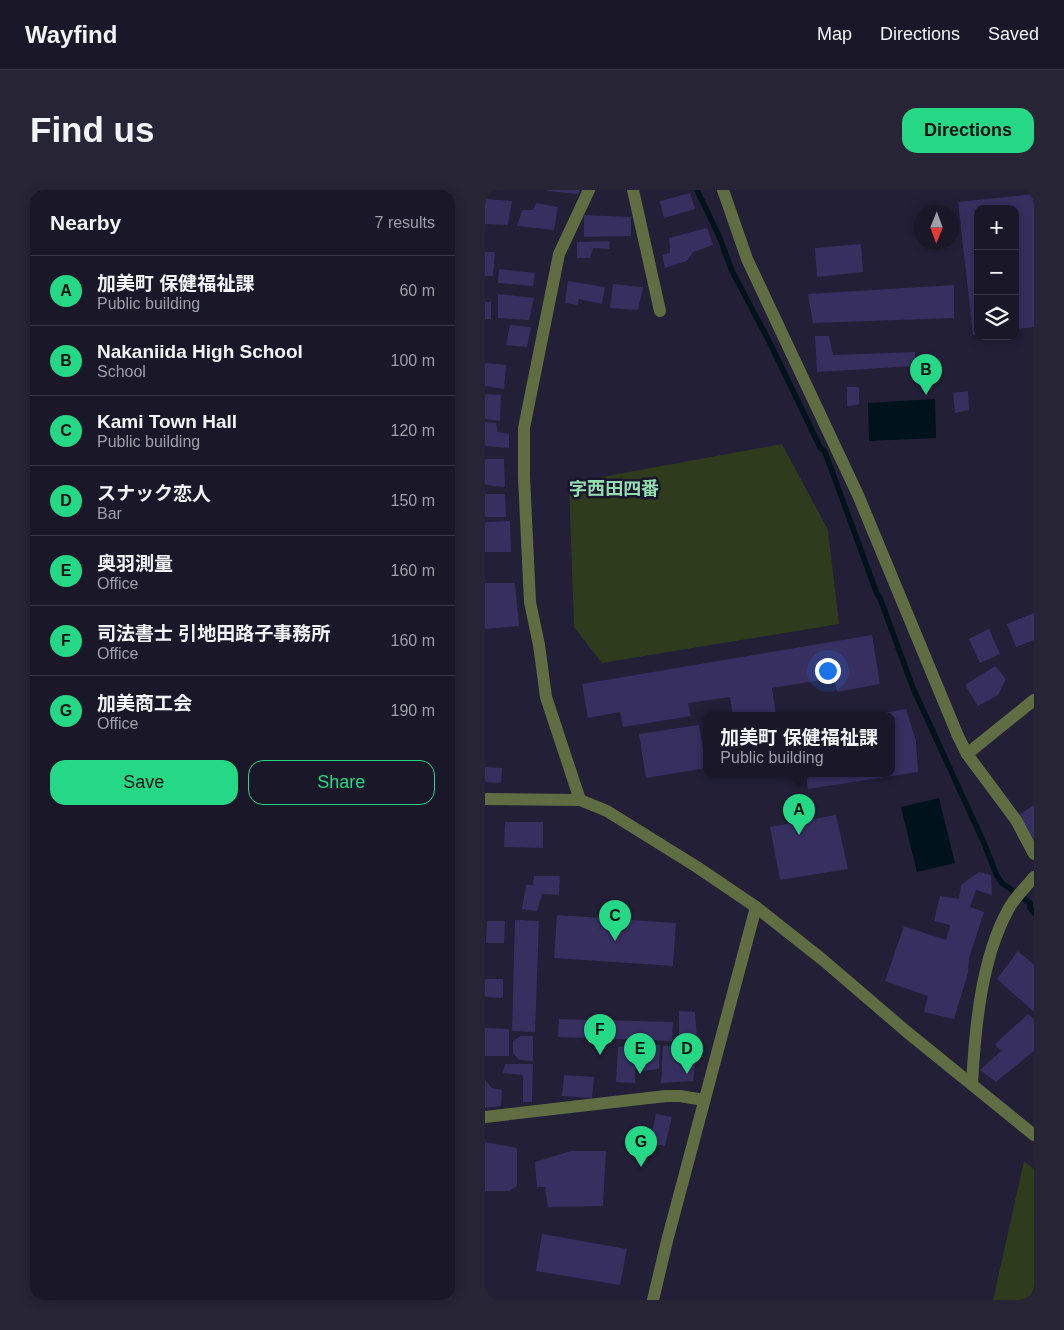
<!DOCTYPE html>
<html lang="en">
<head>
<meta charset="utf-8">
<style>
	:root { --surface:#1a1729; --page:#272435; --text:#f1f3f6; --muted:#9f9fa8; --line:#383646; --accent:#24d886 }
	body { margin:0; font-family:Arial,"Noto Sans JP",sans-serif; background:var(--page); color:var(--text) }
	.controls { position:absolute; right:15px; top:15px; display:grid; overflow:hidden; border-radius:10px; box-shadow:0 2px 12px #0003 }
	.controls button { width:45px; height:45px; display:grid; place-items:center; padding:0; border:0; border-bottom:1px solid var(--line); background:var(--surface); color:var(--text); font:25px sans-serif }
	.compass { position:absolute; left:429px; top:15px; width:45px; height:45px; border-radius:50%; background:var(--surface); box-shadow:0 2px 12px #0003; rotate:181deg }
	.you { position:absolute; left:342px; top:480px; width:18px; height:18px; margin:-12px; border:4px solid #fff; border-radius:50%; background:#1a73e8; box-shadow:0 0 0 8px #1a73e833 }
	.badge { display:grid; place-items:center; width:32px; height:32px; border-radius:50%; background:var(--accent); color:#111; font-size:16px; font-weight:700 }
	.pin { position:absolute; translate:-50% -41px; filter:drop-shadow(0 1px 2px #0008) }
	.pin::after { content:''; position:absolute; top:26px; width:18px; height:15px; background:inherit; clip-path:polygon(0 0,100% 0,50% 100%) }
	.popup { position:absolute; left:218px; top:522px; width:192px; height:65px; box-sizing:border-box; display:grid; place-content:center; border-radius:10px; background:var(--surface); filter:drop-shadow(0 1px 4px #0005); font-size:16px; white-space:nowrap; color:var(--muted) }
	.popup b { font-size:19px; color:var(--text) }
	.popup::after { content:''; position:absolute; left:50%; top:100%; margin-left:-10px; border:10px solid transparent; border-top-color:var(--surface) }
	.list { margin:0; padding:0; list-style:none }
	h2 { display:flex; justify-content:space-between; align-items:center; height:65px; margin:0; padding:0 20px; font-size:21px }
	h2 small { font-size:16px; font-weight:400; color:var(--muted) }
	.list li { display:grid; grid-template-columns:32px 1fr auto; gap:15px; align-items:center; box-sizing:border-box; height:70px; padding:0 20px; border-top:1px solid var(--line) }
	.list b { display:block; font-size:19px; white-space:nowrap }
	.list p { margin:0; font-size:16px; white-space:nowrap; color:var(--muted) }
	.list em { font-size:16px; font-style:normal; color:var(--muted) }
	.actions { display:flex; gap:10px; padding:15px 20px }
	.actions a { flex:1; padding:11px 0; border:1px solid var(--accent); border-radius:15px; text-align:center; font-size:18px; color:var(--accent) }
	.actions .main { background:var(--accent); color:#111 }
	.icon { flex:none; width:28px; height:28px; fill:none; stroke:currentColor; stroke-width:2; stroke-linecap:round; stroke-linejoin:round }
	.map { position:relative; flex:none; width:549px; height:1110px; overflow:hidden; border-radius:15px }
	header { display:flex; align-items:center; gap:30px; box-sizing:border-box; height:70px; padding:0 25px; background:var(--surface); border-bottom:1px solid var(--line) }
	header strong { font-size:24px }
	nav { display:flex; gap:28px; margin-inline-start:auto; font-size:18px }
	.intro { display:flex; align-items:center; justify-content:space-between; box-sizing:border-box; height:120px; padding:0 30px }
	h1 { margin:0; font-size:35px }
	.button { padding:12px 22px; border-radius:15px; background:var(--accent); color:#111; font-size:18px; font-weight:700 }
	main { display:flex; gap:30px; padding:0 30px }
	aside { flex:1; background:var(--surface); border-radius:15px; box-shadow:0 2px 12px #0003 }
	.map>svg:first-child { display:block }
	.green { fill:#2e3b1d }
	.water { fill:#00121b }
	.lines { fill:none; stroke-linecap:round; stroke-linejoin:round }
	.stream { stroke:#00121b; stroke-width:5.5 }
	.building { fill:#372f60 }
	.minor { stroke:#606d42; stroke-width:12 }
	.labels { text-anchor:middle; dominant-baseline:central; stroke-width:5; stroke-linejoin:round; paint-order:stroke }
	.quarter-label { font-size:18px; font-weight:bold; fill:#92deaf; stroke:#19152c }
</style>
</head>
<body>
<header>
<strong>Wayfind</strong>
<nav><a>Map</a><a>Directions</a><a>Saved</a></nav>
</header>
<div class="intro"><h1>Find us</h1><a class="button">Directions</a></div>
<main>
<aside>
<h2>Nearby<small>7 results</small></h2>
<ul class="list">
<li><span class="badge">A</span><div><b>加美町 保健福祉課</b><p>Public building</p></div><em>60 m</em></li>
<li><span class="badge">B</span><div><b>Nakaniida High School</b><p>School</p></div><em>100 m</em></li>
<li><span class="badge">C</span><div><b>Kami Town Hall</b><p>Public building</p></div><em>120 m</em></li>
<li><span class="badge">D</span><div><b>スナック恋人</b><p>Bar</p></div><em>150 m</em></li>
<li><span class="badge">E</span><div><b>奥羽測量</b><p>Office</p></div><em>160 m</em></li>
<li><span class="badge">F</span><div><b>司法書士 引地田路子事務所</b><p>Office</p></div><em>160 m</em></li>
<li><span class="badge">G</span><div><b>加美商工会</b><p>Office</p></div><em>190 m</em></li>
</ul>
<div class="actions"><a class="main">Save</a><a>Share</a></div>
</aside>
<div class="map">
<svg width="549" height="1110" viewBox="0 0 549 1110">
	<rect width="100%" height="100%" fill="#221f37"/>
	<!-- green -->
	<g class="green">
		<path d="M297 254 343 340 354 434 117 473 89 437 84 293Z"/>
		<path d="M539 971 549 979V1110H508Z"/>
	</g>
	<!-- water -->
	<g class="water">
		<path d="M450 209 451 248 384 251 383 213Z"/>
		<path d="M454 608 470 673 432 682 416 617Z"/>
	</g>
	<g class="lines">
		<!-- stream -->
		<path class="stream" d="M212 0 234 46 247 81 284 151 335 257 340 262 392 404 395 408 428 498 499 653 512 686 517 693 545 713V718L549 723"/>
	</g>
	<!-- building -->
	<g class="building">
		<path d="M62 0H95L93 4 62 1Z"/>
		<path d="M205 3 210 19 179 28 175 11Z"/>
		<path d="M549 4V137L530 139V19H493V144L488 145 473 12Z"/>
		<path d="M0 9 27 11 23 35 0 34Z"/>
		<path d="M51 13 73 17 69 40 32 36 37 20H48Z"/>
		<path d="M99 25 146 27V46L99 47Z"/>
		<path d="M222 38 228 55 208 62 202 71 180 78 177 65 185 63 184 48Z"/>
		<path d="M124 51 125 59 108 58 105 68H92V52Z"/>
		<path d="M376 54 378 82 332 87 330 58Z"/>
		<path d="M0 62H10L8 86H0Z"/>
		<path d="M14 79 50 83 48 96 13 93Z"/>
		<path d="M83 91 120 97 117 114 94 109 93 115 80 113Z"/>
		<path d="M128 94 158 97 153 120 125 118Z"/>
		<path d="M469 95V128L328 133 323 104Z"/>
		<path d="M13 104 49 108 44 130 13 128Z"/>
		<rect x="0" y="112" width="6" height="17"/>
		<path d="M25 135 46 137 42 157 21 155Z"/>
		<path d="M330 146H344L348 165 430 162V176L332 182Z"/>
		<path d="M0 173 21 175 19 199 0 196Z"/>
		<path d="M362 197H374V215L362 216Z"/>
		<path d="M483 201 484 220 470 223 468 203Z"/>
		<path d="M0 204 16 205 15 231 0 229Z"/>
		<path d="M0 232 11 233 13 242 24 244V258L0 256Z"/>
		<path d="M0 269H19L20 297 0 295Z"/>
		<path d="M0 304H20L21 327H0Z"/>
		<path d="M25 331 26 362H0V332Z"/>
		<path d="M0 393H30L34 436 0 439Z"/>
		<path d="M549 423V450L531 457 522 434Z"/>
		<path d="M504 439 515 464 495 473 484 449Z"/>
		<path d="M387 445 395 494 352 502 349 488 287 498 291 526H248L245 507 203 513 206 526 138 537 135 522 103 528 97 494Z"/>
		<path d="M510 476 521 489 513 505 493 516 480 495Z"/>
		<path d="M421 519 431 551 433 582 323 599 321 584H406V526L387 525Z"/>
		<path d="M214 535 221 578 161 588 154 544Z"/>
		<path d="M0 577 17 578 16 593 0 592Z"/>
		<path d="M549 615V654L534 625Z"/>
		<path d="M351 625 363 679 295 690 285 637Z"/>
		<path d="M20 632H58V658L19 657Z"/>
		<path d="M494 682 506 685 507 705 491 700 485 717 499 722 484 768 483 783 469 829 439 822 443 806 400 791 419 736 461 750 465 735 449 731 455 706 474 709 476 695Z"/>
		<path d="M49 686H75L74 705 57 704 52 721 37 719 41 695H48Z"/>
		<path d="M134 717 144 718V730L191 733 188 776 69 768 72 725 132 729Z"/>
		<path d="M30 730 54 731 50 842 27 841Z"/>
		<path d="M2 731H20L19 753H1Z"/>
		<path d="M533 761 549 775V822L512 789Z"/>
		<path d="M0 789H18V808L0 807Z"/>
		<path d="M194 821 210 822 212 850H194Z"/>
		<path d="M543 824 549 829V861L511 892 495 880 516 861 510 854Z"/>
		<path d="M74 829 188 832 187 851 73 847Z"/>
		<path d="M0 838 24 839V866H0Z"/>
		<path d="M36 846H48V871L34 870 28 863V851Z"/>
		<path d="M151 855 150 893 131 892 133 857Z"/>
		<path d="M155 855H175L174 879 155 881Z"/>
		<path d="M178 856H212L208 891 176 893Z"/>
		<path d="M20 874H48L47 912H38V885L18 883Z"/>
		<path d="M79 885 109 887 107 908 77 906Z"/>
		<path d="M0 890 7 898 17 900 16 916 0 918Z"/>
		<path d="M171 924 187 927 180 956 165 953Z"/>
		<path d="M0 952 32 958V996L24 1001H0Z"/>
		<path d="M86 961H121L118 1016 63 1017 60 997H52L50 972Z"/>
		<path d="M57 1044 142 1059 135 1095 51 1081Z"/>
	</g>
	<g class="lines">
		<!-- minor -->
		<g class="minor">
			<path d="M148 0 175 121"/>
			<path d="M238 0 262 69 373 305 473 546 482 564 531 630 549 664"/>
			<path d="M482 564 549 510"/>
			<path d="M0 609 95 610 122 621 212 677 271 717 338 770 422 842 549 945"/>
			<path d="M95 610 61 507 54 455 45 412 39 287V238L74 64 104 0"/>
			<path d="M487 894C490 839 496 769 523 720 529 708 540 698 549 687"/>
			<path d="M0 927 181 906H195L219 910"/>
			<path d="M168 1110 182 1051 271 717"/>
		</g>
	</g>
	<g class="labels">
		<!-- quarter labels -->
		<g class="quarter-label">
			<text x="129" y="299">字西田四番</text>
		</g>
	</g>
</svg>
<div class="controls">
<button>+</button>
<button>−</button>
<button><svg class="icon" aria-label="layers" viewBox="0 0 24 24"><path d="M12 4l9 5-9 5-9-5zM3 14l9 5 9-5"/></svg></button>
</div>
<svg class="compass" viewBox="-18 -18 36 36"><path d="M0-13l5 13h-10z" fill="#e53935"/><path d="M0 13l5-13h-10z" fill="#9f9fa8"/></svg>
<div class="you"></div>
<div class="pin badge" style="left:314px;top:645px">A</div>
<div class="popup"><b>加美町 保健福祉課</b>Public building</div>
<div class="pin badge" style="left:441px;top:205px">B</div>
<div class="pin badge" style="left:130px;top:751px">C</div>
<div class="pin badge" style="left:202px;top:884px">D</div>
<div class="pin badge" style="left:155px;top:884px">E</div>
<div class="pin badge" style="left:115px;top:865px">F</div>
<div class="pin badge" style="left:156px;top:977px">G</div>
</div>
</main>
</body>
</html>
